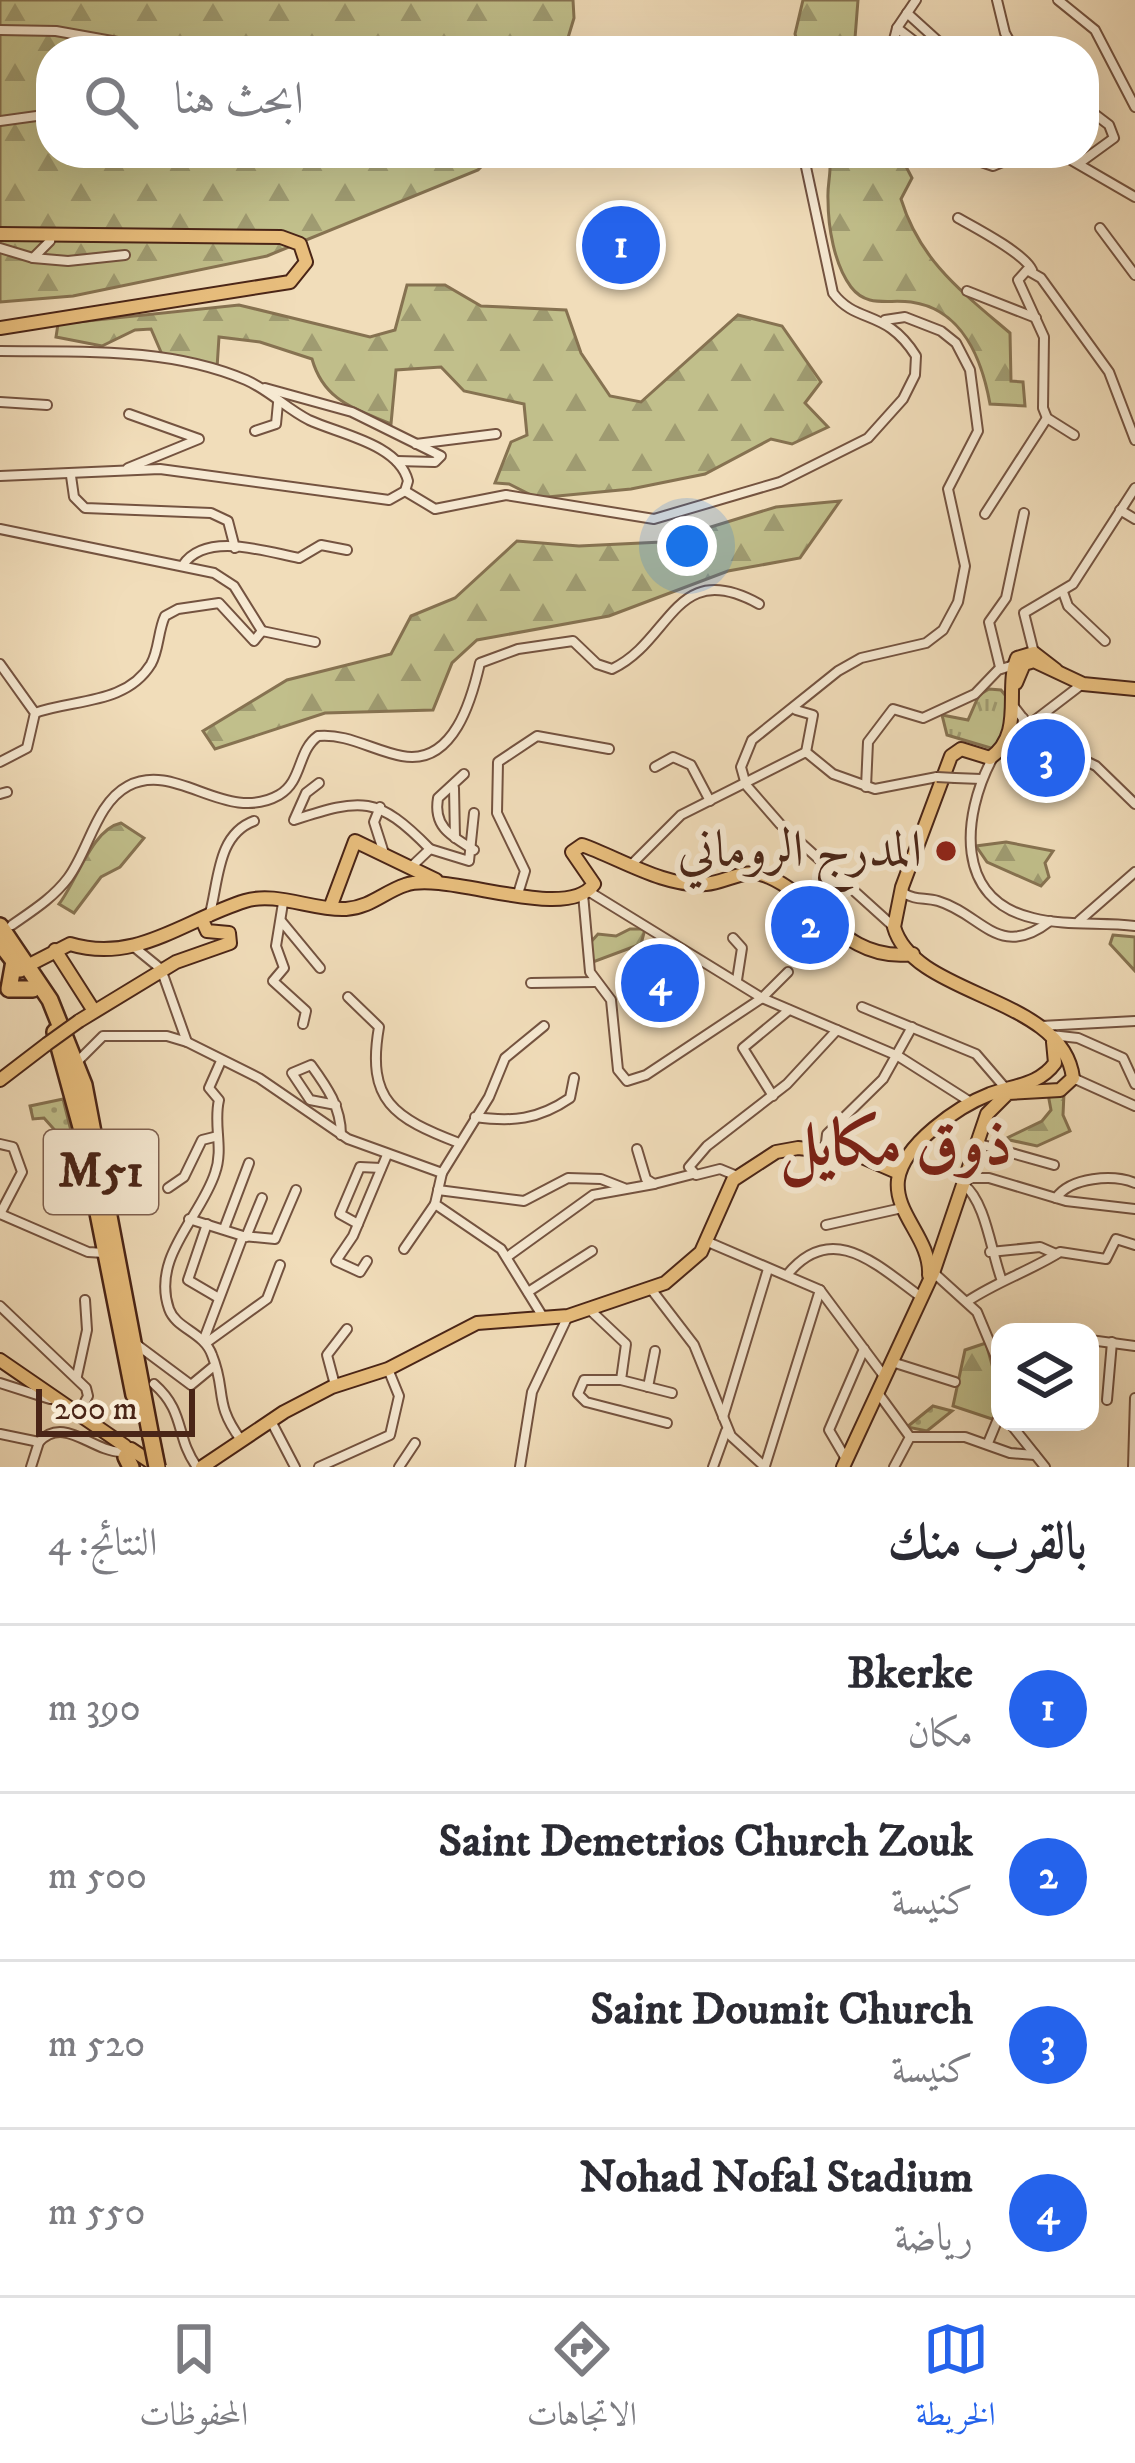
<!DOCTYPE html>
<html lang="ar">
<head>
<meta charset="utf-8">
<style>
	:root { --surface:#fff; --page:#f2f2f3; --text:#2b2b33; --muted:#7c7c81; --line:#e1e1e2; --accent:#2563eb }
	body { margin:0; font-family:"IM FELL DW Pica",Amiri,serif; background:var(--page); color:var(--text); direction:rtl }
	.controls { position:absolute; right:36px; bottom:36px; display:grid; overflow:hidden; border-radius:24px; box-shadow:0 12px 48px #0002 }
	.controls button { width:108px; height:108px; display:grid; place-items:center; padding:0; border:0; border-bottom:3px solid var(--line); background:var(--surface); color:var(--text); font:60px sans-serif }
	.scale { position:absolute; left:36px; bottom:30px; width:159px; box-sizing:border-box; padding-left:12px; border:6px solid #4a2517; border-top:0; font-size:33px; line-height:42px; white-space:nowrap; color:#4a2517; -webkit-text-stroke:9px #f6e9d2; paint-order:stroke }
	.you { position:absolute; left:687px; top:546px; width:42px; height:42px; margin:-30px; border:9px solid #fff; border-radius:50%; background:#1a73e8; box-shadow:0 0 0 18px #1a73e833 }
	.badge { display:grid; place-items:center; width:78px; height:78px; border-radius:50%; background:var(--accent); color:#fff; font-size:39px; font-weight:700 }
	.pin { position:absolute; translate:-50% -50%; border:6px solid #fff; box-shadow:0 3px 12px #0006 }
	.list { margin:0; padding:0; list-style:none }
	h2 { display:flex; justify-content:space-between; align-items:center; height:156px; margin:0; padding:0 48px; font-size:51px }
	h2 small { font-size:39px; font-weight:400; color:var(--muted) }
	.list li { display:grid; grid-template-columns:78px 1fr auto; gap:36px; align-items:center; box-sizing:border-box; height:168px; padding:0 48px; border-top:3px solid var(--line) }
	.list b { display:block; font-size:45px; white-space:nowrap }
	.list p { margin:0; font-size:39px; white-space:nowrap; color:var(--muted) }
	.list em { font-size:39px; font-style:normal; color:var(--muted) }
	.icon { flex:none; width:66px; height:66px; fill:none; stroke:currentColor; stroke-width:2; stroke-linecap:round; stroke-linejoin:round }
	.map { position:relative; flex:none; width:1135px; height:1467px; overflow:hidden; direction:ltr }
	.search { position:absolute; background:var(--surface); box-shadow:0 12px 48px #0002; left:36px; right:36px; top:36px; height:132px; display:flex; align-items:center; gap:30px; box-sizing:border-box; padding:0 42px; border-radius:48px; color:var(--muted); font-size:45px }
	.sheet { height:828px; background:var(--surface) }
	nav { display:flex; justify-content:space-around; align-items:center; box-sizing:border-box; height:168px; border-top:3px solid var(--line); background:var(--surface); font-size:33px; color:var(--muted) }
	nav a { display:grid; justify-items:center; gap:6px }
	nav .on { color:var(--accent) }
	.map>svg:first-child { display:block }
	.grass { fill:url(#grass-dots); stroke:#867251; stroke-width:3 }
	.forest { fill:url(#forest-firs); stroke:#867251; stroke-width:3 }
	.park { fill:url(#park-tufts); stroke:#867251; stroke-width:3 }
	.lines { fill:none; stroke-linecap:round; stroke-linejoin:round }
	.minor-casing { stroke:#745340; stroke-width:12 }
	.major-casing { stroke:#4a2517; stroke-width:16 }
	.highway-casing { stroke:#4a2517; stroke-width:20 }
	.minor { stroke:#f6e9d2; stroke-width:8 }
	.major { stroke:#e8be7d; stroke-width:12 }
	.highway { stroke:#e8be7d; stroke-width:15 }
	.minor-bridge-casing { stroke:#745340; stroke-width:12; stroke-linecap:butt }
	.major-bridge-casing { stroke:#4a2517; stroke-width:16; stroke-linecap:butt }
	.highway-bridge-casing { stroke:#4a2517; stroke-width:20; stroke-linecap:butt }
	.minor-bridge { stroke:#f6e9d2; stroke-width:8 }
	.major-bridge { stroke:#e8be7d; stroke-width:12 }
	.highway-bridge { stroke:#e8be7d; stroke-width:15 }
	.poi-dot { fill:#8f2418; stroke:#f6e9d2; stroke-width:4.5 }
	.labels { text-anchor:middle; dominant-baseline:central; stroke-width:12; stroke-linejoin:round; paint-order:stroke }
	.shield { fill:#f6e9d2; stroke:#7e604f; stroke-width:3 }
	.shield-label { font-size:48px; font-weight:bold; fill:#4a2517 }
	.poi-label { font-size:51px; fill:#4a2517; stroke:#f6e9d2; text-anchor:end }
	.district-label { font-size:63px; font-weight:bold; fill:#7a1f14; stroke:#f6e9d2 }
</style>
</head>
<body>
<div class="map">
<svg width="1135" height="1467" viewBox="0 0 1135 1467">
	<defs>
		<pattern id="grass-dots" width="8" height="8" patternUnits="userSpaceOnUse" patternTransform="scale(3)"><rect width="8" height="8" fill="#c1bf8b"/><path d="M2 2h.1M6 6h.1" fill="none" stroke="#9f9b71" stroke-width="1.8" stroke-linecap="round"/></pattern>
		<pattern id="forest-firs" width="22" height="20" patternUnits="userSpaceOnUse" patternTransform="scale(3)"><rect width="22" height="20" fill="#c1bf8b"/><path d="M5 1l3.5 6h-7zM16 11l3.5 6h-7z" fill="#9f9b71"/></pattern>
		<pattern id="park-tufts" width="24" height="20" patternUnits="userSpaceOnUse" patternTransform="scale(3)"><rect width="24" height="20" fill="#c1bf8b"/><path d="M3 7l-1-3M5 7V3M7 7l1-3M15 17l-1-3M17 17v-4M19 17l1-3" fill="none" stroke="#9f9b71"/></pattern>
	</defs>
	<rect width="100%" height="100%" fill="#f1ddba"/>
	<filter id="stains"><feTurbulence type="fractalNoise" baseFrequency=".00167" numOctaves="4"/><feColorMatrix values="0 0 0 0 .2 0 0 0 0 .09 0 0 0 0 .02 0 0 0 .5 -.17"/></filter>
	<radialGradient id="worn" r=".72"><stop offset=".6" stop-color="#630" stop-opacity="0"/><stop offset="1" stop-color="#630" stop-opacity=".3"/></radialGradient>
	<!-- grass -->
	<g class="grass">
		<path d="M63 1099 77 1155 44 1118 33 1119 30 1106Z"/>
		<path d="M933 1406 952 1411 927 1431 907 1427Z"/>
	</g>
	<!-- forest -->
	<g class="forest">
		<path d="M0 0H573L574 18 564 51H51V153H495L478 170 267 256 73 296 0 302Z"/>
		<path d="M803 0H858L854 51H800L795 34Z"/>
		<path d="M828 153H899L912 178 901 199C920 261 962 292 1010 333L1011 381 1023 382 1025 406 990 404C982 359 962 309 911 302 888 299 867 308 851 287 834 264 828 227 828 199 827 182 833 170 828 153Z"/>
		<path d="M407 285H445L481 306 566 310 581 353 610 396 641 402 738 315 782 326 821 382 805 403 828 427 792 444 771 439 705 474 631 489 537 498 509 484 495 483 511 442 527 435 524 404 464 391 441 367 396 370 391 424C354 408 324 401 312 359L260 342 219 337 217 368 164 359 151 329 135 330 102 346 56 337 58 324 239 305 370 337 395 330Z"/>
		<path d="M840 501 800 558 728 571 609 616 477 640 452 663 433 710 325 713 215 749 203 731 287 680 391 654 411 616 455 598 517 541 579 546 662 542 776 507Z"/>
		<path d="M121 823 144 838 120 867 101 877 74 913 59 904C77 881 92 829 121 823Z"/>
		<path d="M1006 842 1053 851 1045 863 1049 877 1041 886 987 862 976 846Z"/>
		<path d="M630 929H645L641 944 593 962 590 943 598 934 616 936Z"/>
		<path d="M1113 935 1135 937V971L1110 944Z"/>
		<path d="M1064 1093 1063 1115 1070 1131 1037 1146 1005 1139 1042 1121 1051 1110 1048 1094Z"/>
		<path d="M986 1343 999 1390 995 1420 953 1406 965 1350Z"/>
	</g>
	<!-- park -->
	<path class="park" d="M989 689 1001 690 1010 701 1004 731 994 749 947 735 942 715 968 720 979 695Z"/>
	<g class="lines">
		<!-- minor casing -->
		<g class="minor-casing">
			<g id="minor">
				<path d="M916 0 897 28 927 51"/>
				<path d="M997 0 1005 33 1015 51"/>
				<path d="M1058 0 1095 30 1135 107"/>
				<path d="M907 13 939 42"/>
				<path d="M0 30 56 31 168 51"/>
				<path d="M891 51 897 28"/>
				<path d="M932 51 939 42 1010 46"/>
				<path d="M0 121 51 114"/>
				<path d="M955 153 993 166 1024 153"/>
				<path d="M1059 153 1135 197"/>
				<path d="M1081 162 1114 138 1109 125 1084 106"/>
				<path d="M958 218C976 228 1024 253 1032 270"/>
				<path d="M1100 228 1135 275"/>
				<path d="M0 248 33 258 50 241"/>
				<path d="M33 258 68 261 125 255"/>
				<path d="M967 291 1036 318"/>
				<path d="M885 320 905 317 941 331 956 343 970 370 978 431 948 489 965 566 958 602 943 630 926 643 861 658 838 671 752 740 741 767 746 785 780 824 894 927"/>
				<path d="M0 351C82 352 169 347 246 380 269 390 287 409 309 420 339 434 399 444 408 481L405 491 389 500 160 469 0 476"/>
				<path d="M265 388 352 412 441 456 435 462 397 461"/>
				<path d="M0 402 47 405"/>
				<path d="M255 431 276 424 278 403"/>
				<path d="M1074 435 1047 418 1043 408 1044 337 1018 280 1027 270 1041 278 1109 372 1135 440"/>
				<path d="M416 444 496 434"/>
				<path d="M128 468 199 439 129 414"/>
				<path d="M71 476 74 497 85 508 211 513 228 521 235 548"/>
				<path d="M405 491 435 509 506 495 654 519 780 482 868 438 903 399 915 375 916 356C886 308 857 325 833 293L803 153"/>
				<path d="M1120 510 1135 519"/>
				<path d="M985 514 1047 418"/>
				<path d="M0 529 214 573 234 586 262 631 254 641 219 603 178 609 165 616C158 631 159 650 151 664 126 705 73 699 35 713"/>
				<path d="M183 565C206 531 267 552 299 558L321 545 347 550"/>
				<path d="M1063 592 1068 606 1105 641"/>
				<path d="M262 631 315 642"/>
				<path d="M1034 653 1024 613 1073 584 1135 488"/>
				<path d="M0 664 35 713 27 748 0 762"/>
				<path d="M1000 667 989 622 1006 598 1024 513"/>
				<path d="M1015 708 1038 738 1096 766 1135 804"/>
				<path d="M796 710 813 715 806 752"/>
				<path d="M1030 724 1081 685"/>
				<path d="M992 759C962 816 954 900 1033 918 1065 926 1102 922 1135 926"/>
				<path d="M655 767 673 757 691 765 710 801"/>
				<path d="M1020 770 1023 718"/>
				<path d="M464 774 438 798C433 827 451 836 474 850"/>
				<path d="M955 778 981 779"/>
				<path d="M319 783 306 793 294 820C362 798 377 795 430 849L411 867"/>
				<path d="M866 787 868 742 893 709 923 718 975 694 998 670 1014 665"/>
				<path d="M454 788 455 838"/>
				<path d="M0 794 7 792"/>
				<path d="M380 807 374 822 383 850"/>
				<path d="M430 849 469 861 474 813"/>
				<path d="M631 865 681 815 806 752 833 774 875 789 937 777"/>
				<path d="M588 891 762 998 898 1056 972 1103"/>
				<path d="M902 892C916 901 924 897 938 901 982 914 999 961 1050 921"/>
				<path d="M583 894 590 972 611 1000 618 1070 627 1081 646 1075 762 998 788 972"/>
				<path d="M517 897 525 871 497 813 498 762 537 736 609 749"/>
				<path d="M283 903 276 946 284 968 273 981 306 1011 303 1024"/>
				<path d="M209 917C219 883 216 835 254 821"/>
				<path d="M1079 921 1135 872"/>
				<path d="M282 922 320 968"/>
				<path d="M12 925C32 911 53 898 68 878 89 850 96 803 128 786 176 760 226 825 279 795 303 781 297 751 318 736 347 733 374 751 402 756 454 766 472 698 480 663L518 649 573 641 597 664 612 669C672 641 674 557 759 604"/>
				<path d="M733 938 742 948 737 980"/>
				<path d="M134 947 161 969 187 1042"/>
				<path d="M531 983 595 982"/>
				<path d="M348 997 379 1027C366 1101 394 1118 459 1143"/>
				<path d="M862 1007 976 1054 1007 1090"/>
				<path d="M1041 1026 1135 1021"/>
				<path d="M1051 1035 1078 1038 1123 1058 1135 1084"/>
				<path d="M221 1061 209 1088 219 1100C213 1125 224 1148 215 1173 201 1217 151 1257 169 1309 176 1329 204 1332 212 1355 227 1392 213 1402 241 1440"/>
				<path d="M77 1062 103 1036H167L187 1042 259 1078 348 1139 442 1173 435 1204 501 1249 543 1317"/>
				<path d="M1073 1078 1135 1106"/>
				<path d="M773 1096 743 1048 789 1010"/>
				<path d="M336 1105 310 1100 292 1073 311 1065C327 1087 341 1107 341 1135"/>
				<path d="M475 1117C512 1122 538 1120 570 1098L574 1078"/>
				<path d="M976 1143 1054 1165"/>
				<path d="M0 1144 13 1147 22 1172 0 1214"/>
				<path d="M637 1149 646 1179 654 1184 693 1174"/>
				<path d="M825 1151 827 1134 883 1079 912 1027"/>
				<path d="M442 1173 489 1097 505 1058 544 1026"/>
				<path d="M737 1176 720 1169 696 1175 689 1167 707 1146 787 1084 837 1030"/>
				<path d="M967 1178H989L1066 1201 1135 1209"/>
				<path d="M964 1185C986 1202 991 1252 1002 1281"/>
				<path d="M168 1188 184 1177 202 1140 218 1136"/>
				<path d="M438 1190 524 1201 568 1178 601 1179 624 1188"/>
				<path d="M1056 1198C1071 1177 1113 1174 1135 1183"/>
				<path d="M0 1214 88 1252 104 1253"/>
				<path d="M189 1219 243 1236 204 1339"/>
				<path d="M207 1224 188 1280 217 1297"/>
				<path d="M358 1224 340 1214 360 1167 381 1168"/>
				<path d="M826 1225 902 1208"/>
				<path d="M224 1229 249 1163"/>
				<path d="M243 1236 275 1239 296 1190"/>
				<path d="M246 1237 262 1198"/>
				<path d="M708 1242 820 1290 884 1376"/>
				<path d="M404 1249 435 1204"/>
				<path d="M990 1252 1040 1247 1056 1254"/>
				<path d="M507 1257 593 1195 654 1184"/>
				<path d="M367 1261 360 1272 336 1261 353 1236 387 1155"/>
				<path d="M934 1273 977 1312 1000 1367"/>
				<path d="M787 1275C832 1219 878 1266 921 1297"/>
				<path d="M651 1289 694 1345 731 1436 765 1467"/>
				<path d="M528 1292 592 1251"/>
				<path d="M968 1301C998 1281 1030 1271 1060 1252L1106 1259 1116 1239 1135 1245"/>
				<path d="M0 1306 86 1388 88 1396 78 1415"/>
				<path d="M590 1310 626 1344 621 1380 672 1393"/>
				<path d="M1090 1340 1135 1346"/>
				<path d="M206 1343 267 1299 280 1265"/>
				<path d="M136 1344 191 1385 214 1366"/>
				<path d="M892 1362 955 1382"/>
				<path d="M77 1376 87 1330 85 1300"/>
				<path d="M621 1380H584L578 1394 586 1402 667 1423"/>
				<path d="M0 1383 50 1399"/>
				<path d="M154 1384C186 1412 175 1437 197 1467"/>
				<path d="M335 1385 327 1355 347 1329"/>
				<path d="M648 1387 655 1351"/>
				<path d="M878 1393 910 1437 894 1467"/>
				<path d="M1107 1400 1112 1342"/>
				<path d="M723 1417 768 1269"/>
				<path d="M271 1421 295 1467"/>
				<path d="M1009 1422 1045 1467"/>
				<path d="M0 1434 39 1442C64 1415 91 1451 121 1452"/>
				<path d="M910 1437H965L1010 1453 1035 1455"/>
				<path d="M988 1443 1000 1414"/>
				<path d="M846 1459 829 1430 864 1349"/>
				<path d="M765 1466 820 1290"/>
				<path d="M31 1467 39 1442"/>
				<path d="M319 1467 390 1435 399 1396 388 1369"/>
				<path d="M399 1467 415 1443"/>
				<path d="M520 1467 532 1392 568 1316"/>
				<path d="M713 1467 726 1431"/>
				<path d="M1133 1467 1135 1398"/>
			</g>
		</g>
		<!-- major casing -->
		<g class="major-casing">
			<g id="major">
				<path d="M0 234 281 237 300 244 306 262 290 282 0 328"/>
				<path d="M1016 683 1024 664 1034 661 1083 684 1135 689"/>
				<path d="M330 908 355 841 436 880"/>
				<path d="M55 950 94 1011"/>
				<path d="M29 965 70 944C136 964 184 920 245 901 276 891 314 911 346 909 371 907 384 892 405 885 446 870 566 924 594 884L572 852 582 845C619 858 666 888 706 884 728 882 746 866 769 877 820 899 843 963 913 954"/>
				<path d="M79 1021 176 962 230 943 229 933 207 931 202 920"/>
				<path d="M0 1080 47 1044"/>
				<path d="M929 1275C931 1239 894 1214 898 1180 903 1144 959 1106 990 1094 1015 1085 1039 1085 1055 1063L1053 1042"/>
				<path d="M0 1360 125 1446"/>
				<path d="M131 1449 158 1467"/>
				<path d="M202 1467 284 1412 332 1387 388 1369 477 1323 568 1316 665 1283 701 1252 733 1180 776 1152 798 1148 855 1154 899 1173"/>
				<path d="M843 1467 933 1273 987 1114 1008 1093 1060 1090 1073 1078C1063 995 914 998 894 927L902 887 951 756 961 749 990 758C1025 734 1004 689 1017 658L1034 653 1056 670"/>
			</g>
		</g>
		<!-- highway casing -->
		<g class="highway-casing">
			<g id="highway">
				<path d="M0 926 50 1000 84 1085 151 1437"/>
				<path d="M0 943 20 969"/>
				<path d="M14 961 9 989H33"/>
				<path d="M55 1032 81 1127 134 1395"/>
				<path d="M126 1457 131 1467"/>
			</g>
		</g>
		<!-- minor -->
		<use href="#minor" class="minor"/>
		<!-- major -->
		<use href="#major" class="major"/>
		<!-- highway -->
		<use href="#highway" class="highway"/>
		<!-- minor-bridge casing -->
		<g class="minor-bridge-casing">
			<path id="minor-bridge" d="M937 777 955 778"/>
		</g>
		<!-- major-bridge casing -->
		<g class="major-bridge-casing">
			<path id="major-bridge" d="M47 1044 79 1021"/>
		</g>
		<!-- highway-bridge casing -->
		<g class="highway-bridge-casing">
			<path id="highway-bridge" d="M151 1437 157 1467"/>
		</g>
		<!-- minor-bridge -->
		<use href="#minor-bridge" class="minor-bridge"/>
		<!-- major-bridge -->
		<use href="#major-bridge" class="major-bridge"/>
		<!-- highway-bridge -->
		<use href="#highway-bridge" class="highway-bridge"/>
	</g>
	<!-- markers -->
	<circle class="poi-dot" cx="946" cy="851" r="12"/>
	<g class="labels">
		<!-- shield labels -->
		<rect class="shield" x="44" y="1130" width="114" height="84" rx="9"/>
		<g class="shield-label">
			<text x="101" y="1172">M51</text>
		</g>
		<!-- poi labels -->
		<g class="poi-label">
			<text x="922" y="851">المدرج الروماني</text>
		</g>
		<!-- district labels -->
		<g class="district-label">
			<text x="896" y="1146">ذوق مكايل</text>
		</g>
	</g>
	<rect width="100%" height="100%" filter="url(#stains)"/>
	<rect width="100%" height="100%" fill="url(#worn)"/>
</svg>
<div class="controls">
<button><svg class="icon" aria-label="layers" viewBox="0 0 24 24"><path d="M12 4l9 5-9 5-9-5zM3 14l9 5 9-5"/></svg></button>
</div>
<div class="scale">200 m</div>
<div class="you"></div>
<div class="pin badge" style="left:621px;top:245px">1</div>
<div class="pin badge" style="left:810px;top:925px">2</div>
<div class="pin badge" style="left:1046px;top:758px">3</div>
<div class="pin badge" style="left:660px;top:983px">4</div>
<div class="search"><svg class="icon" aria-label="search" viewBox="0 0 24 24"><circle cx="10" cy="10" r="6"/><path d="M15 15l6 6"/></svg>ابحث هنا</div>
</div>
<section class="sheet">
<h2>بالقرب منك<small>النتائج: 4</small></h2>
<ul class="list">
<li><span class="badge">1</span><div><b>Bkerke</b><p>مكان</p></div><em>390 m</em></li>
<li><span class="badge">2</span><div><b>Saint Demetrios Church Zouk</b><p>كنيسة</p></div><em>500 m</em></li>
<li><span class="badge">3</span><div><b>Saint Doumit Church</b><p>كنيسة</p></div><em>520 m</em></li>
<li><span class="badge">4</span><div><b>Nohad Nofal Stadium</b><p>رياضة</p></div><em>550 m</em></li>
</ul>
</section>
<nav>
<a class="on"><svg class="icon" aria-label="map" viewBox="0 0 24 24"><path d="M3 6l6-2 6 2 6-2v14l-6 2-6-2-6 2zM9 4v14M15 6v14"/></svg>الخريطة</a>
<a><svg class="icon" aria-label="directions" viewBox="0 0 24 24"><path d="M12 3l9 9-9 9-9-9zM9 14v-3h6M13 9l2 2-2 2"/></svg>الاتجاهات</a>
<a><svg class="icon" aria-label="saved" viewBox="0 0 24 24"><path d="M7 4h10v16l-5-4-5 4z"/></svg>المحفوظات</a>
</nav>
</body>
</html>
